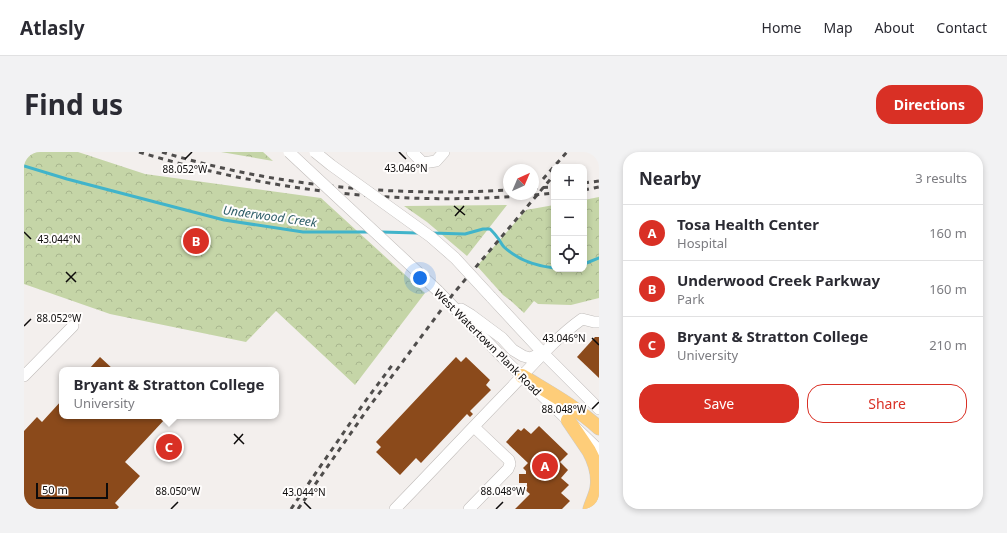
<!DOCTYPE html>
<html lang="en">
<head>
<meta charset="utf-8">
<style>
	:root { --surface:#fff; --page:#f2f2f3; --text:#2b2b33; --muted:#7c7c81; --line:#e1e1e2; --accent:#d93025 }
	body { margin:0; font-family:"Noto Sans",sans-serif; background:var(--page); color:var(--text) }
	.controls { position:absolute; right:12px; top:12px; display:grid; overflow:hidden; border-radius:8px; box-shadow:0 2px 6px #0003 }
	.controls button { width:36px; height:36px; display:grid; place-items:center; padding:0; border:0; border-bottom:1px solid var(--line); background:var(--surface); color:var(--text); font:20px sans-serif }
	.compass { position:absolute; left:479px; top:12px; width:36px; height:36px; border-radius:50%; background:var(--surface); box-shadow:0 2px 6px #0003; rotate:44deg }
	.scale { position:absolute; left:12px; bottom:10px; width:72px; box-sizing:border-box; padding-left:4px; border:2px solid #0d0b0b; border-top:0; font-size:11px; line-height:14px; white-space:nowrap; color:#0d0b0b; -webkit-text-stroke:3px #fffdfc; paint-order:stroke }
	.you { position:absolute; left:396px; top:126px; width:14px; height:14px; margin:-10px; border:3px solid #fff; border-radius:50%; background:#1a73e8; box-shadow:0 0 0 6px #1a73e833 }
	.badge { display:grid; place-items:center; width:26px; height:26px; border-radius:50%; background:var(--accent); color:#fff; font-size:13px; font-weight:700 }
	.pin { position:absolute; translate:-50% -50%; border:2px solid #fff; box-shadow:0 1px 4px #0006 }
	.popup { position:absolute; left:35px; top:215px; width:220px; height:52px; box-sizing:border-box; display:grid; place-content:center; border-radius:8px; background:var(--surface); filter:drop-shadow(0 1px 3px #0005); font-size:13px; white-space:nowrap; color:var(--muted) }
	.popup b { font-size:15px; color:var(--text) }
	.popup::after { content:''; position:absolute; left:50%; top:100%; margin-left:-8px; border:8px solid transparent; border-top-color:var(--surface) }
	.list { margin:0; padding:0; list-style:none }
	h2 { display:flex; justify-content:space-between; align-items:center; height:52px; margin:0; padding:0 16px; font-size:17px }
	h2 small { font-size:13px; font-weight:400; color:var(--muted) }
	.list li { display:grid; grid-template-columns:26px 1fr auto; gap:12px; align-items:center; box-sizing:border-box; height:56px; padding:0 16px; border-top:1px solid var(--line) }
	.list b { display:block; font-size:15px; white-space:nowrap }
	.list p { margin:0; font-size:13px; white-space:nowrap; color:var(--muted) }
	.list em { font-size:13px; font-style:normal; color:var(--muted) }
	.actions { display:flex; gap:8px; padding:12px 16px }
	.actions a { flex:1; padding:9px 0; border:1px solid var(--accent); border-radius:16px; text-align:center; font-size:14px; color:var(--accent) }
	.actions .main { background:var(--accent); color:#fff }
	.icon { flex:none; width:22px; height:22px; fill:none; stroke:currentColor; stroke-width:2; stroke-linecap:round; stroke-linejoin:round }
	.map { position:relative; flex:none; width:575px; height:357px; overflow:hidden; border-radius:16px }
	header { display:flex; align-items:center; gap:24px; box-sizing:border-box; height:56px; padding:0 20px; background:var(--surface); border-bottom:1px solid var(--line) }
	header strong { font-size:19px }
	nav { display:flex; gap:22px; margin-inline-start:auto; font-size:14px }
	.intro { display:flex; align-items:center; justify-content:space-between; box-sizing:border-box; height:96px; padding:0 24px }
	h1 { margin:0; font-size:28px }
	.button { padding:10px 18px; border-radius:16px; background:var(--accent); color:#fff; font-size:14px; font-weight:700 }
	main { display:flex; gap:24px; padding:0 24px }
	aside { flex:1; background:var(--surface); border-radius:16px; box-shadow:0 2px 6px #0003 }
	.map>svg:first-child { display:block }
	.forest { fill:url(#forest-crowns) }
	.lines { fill:none; stroke-linecap:round; stroke-linejoin:round }
	.stream { stroke:#41b4ca; stroke-width:3 }
	.building { fill:#8b4a1b }
	.minor-casing { stroke:#c0bcba; stroke-width:12 }
	.major-casing { stroke:#cac9c9; stroke-width:15 }
	.minor { stroke:#fff; stroke-width:11 }
	.major { stroke:#fecd79; stroke-width:14 }
	.rail { stroke:#4f4d4c; stroke-width:3; stroke-dasharray:5 5; stroke-linecap:butt }
	.minor-bridge-casing { stroke:#c0bcba; stroke-width:12; stroke-linecap:butt }
	.minor-bridge { stroke:#fff; stroke-width:11 }
	.ticks { fill:none; stroke:#0d0b0b; stroke-width:1.5 }
	.labels { text-anchor:middle; dominant-baseline:central; stroke-width:4; stroke-linejoin:round; paint-order:stroke }
	.street-label { font-size:11px; fill:#0d0b0b; stroke:#fffdfc }
	.water-label { font-size:12px; font-style:italic; fill:#2e5e68; stroke:#fffdfc }
	.ticks-label { font-size:10px; text-anchor:middle; fill:#0d0b0b; stroke:#fffdfc; stroke-width:4; stroke-linejoin:round; paint-order:stroke }
</style>
</head>
<body>
<header>
<strong>Atlasly</strong>
<nav><a>Home</a><a>Map</a><a>About</a><a>Contact</a></nav>
</header>
<div class="intro"><h1>Find us</h1><a class="button">Directions</a></div>
<main>
<div class="map">
<svg width="575" height="357" viewBox="0 0 575 357">
	<defs>
		<pattern id="forest-crowns" width="20" height="18" patternUnits="userSpaceOnUse"><rect width="20" height="18" fill="#c5d5a7"/><path d="M2 6a3 3 0 1 1 6 0M12 15a3 3 0 1 1 6 0" fill="none" stroke="#a8b68e"/></pattern>
	</defs>
	<rect width="100%" height="100%" fill="#f3efed"/>
	<!-- forest -->
	<g class="forest">
		<path d="M0 0H54L121 22 297 46 401 141 331 233 252 159 222 190 86 162 0 132Z"/>
		<path d="M197 0H239L249 9Z"/>
		<path d="M575 45V146L547 153 514 152 510 149 500 161 487 149 479 143 453 114 502 58 530 53V117H560V48Z"/>
		<path d="M483 53 443 104 403 70 380 54Z"/>
	</g>
	<g class="lines">
		<!-- stream -->
		<g class="stream">
			<path d="M0 14 43 27 200 68 279 80H346"/>
			<path d="M356 80 394 81"/>
			<path d="M407 81 441 82 459 77H466C469 80 471 82 473 85 476 88 477 92 480 95 494 108 512 114 530 116"/>
			<path d="M560 112 575 106"/>
		</g>
	</g>
	<!-- building -->
	<g class="building">
		<path d="M571 185H575V226L553 205Z"/>
		<path d="M76 205 90 218H62L64 216 65 217Z"/>
		<path d="M432 205 437 210 442 205 466 228 462 233 467 238 446 259 449 262 446 265 443 262 397 311 392 306 376 323 352 300 357 295 352 290Z"/>
		<path d="M38 248V264H139L142 266 101 310 116 324 91 351 95 355 93 357H0V279L13 265 18 270Z"/>
		<path d="M515 274 544 302 536 310 544 318 537 326 545 333 537 341 546 349 538 357H491L506 342 500 337 503 333V331H495V322H502V319L499 316 504 311 482 290 494 277 497 279 500 276 507 282Z"/>
	</g>
	<g class="lines">
		<!-- minor casing -->
		<g class="minor-casing">
			<g id="minor">
				<path d="M388 0 399 11 412 9 420 0"/>
				<path d="M414 139 482 209 575 298"/>
				<path d="M467 145 519 201 575 257"/>
				<path d="M437 157 447 163 478 186 489 198 499 204 506 206 518 201"/>
				<path d="M0 224 49 174"/>
				<path d="M371 357C409 318 446 278 484 239 508 214 530 187 558 167L570 170H575"/>
				<path d="M445 357 484 317 486 312 485 308 450 275"/>
			</g>
		</g>
		<!-- major casing -->
		<g class="major-casing">
			<g id="major">
				<path d="M498 224C524 240 552 255 575 276"/>
				<path d="M544 268 565 299C571 310 575 323 573 336 572 343 568 350 566 357"/>
			</g>
		</g>
		<!-- minor -->
		<use href="#minor" class="minor"/>
		<!-- major -->
		<use href="#major" class="major"/>
		<!-- rail -->
		<g class="rail">
			<path d="M115 0C251 41 389 56 530 41"/>
			<path d="M138 0C250 34 368 45 485 38"/>
			<path d="M519 27 543 0"/>
			<path d="M560 31 575 29"/>
			<path d="M509 36 530 35"/>
			<path d="M560 38 575 35"/>
			<path d="M267 357 340 251 369 212"/>
			<path d="M274 357 345 255 429 142 530 23"/>
		</g>
		<!-- minor-bridge casing -->
		<g class="minor-bridge-casing">
			<g id="minor-bridge">
				<path d="M265 0 414 139"/>
				<path d="M291 0 307 13 407 85 431 106 467 145"/>
			</g>
		</g>
		<!-- minor-bridge -->
		<use href="#minor-bridge" class="minor-bridge"/>
	</g>
	<!-- ticks -->
	<path class="ticks" d="M375 0 382 7M161 7 168 0M430 54 441 63M431 64 440 54M0 80 7 87M42 120 52 130M42 130 52 120M0 174 7 167M568 186 575 193M568 257 575 250M210 282 220 292M210 292 219 282M280 350 287 357M147 357 154 350M472 357 479 350"/>
	<g class="labels">
		<!-- street labels -->
		<g class="street-label">
			<text transform="translate(464 190) rotate(45)">West Watertown Plank Road</text>
		</g>
		<!-- water labels -->
		<g class="water-label">
			<text transform="translate(246 64) rotate(8)">Underwood Creek</text>
		</g>
	</g>
	<g class="ticks-label">
		<text x="382" y="20">43.046°N</text>
		<text x="161" y="21">88.052°W</text>
		<text x="35" y="91">43.044°N</text>
		<text x="35" y="170">88.052°W</text>
		<text x="540" y="190">43.046°N</text>
		<text x="540" y="261">88.048°W</text>
		<text x="154" y="343">88.050°W</text>
		<text x="479" y="343">88.048°W</text>
		<text x="280" y="344">43.044°N</text>
	</g>
</svg>
<div class="controls">
<button>+</button>
<button>−</button>
<button><svg class="icon" aria-label="locate" viewBox="0 0 24 24"><circle cx="12" cy="12" r="6"/><path d="M12 2v4M12 18v4M2 12h4M18 12h4"/></svg></button>
</div>
<svg class="compass" viewBox="-18 -18 36 36"><path d="M0-13l5 13h-10z" fill="#e53935"/><path d="M0 13l5-13h-10z" fill="#7c7c81"/></svg>
<div class="scale">50 m</div>
<div class="you"></div>
<div class="pin badge" style="left:521px;top:314px">A</div>
<div class="pin badge" style="left:172px;top:89px">B</div>
<div class="pin badge" style="left:145px;top:295px">C</div>
<div class="popup"><b>Bryant &amp; Stratton College</b>University</div>
</div>
<aside>
<h2>Nearby<small>3 results</small></h2>
<ul class="list">
<li><span class="badge">A</span><div><b>Tosa Health Center</b><p>Hospital</p></div><em>160 m</em></li>
<li><span class="badge">B</span><div><b>Underwood Creek Parkway</b><p>Park</p></div><em>160 m</em></li>
<li><span class="badge">C</span><div><b>Bryant &amp; Stratton College</b><p>University</p></div><em>210 m</em></li>
</ul>
<div class="actions"><a class="main">Save</a><a>Share</a></div>
</aside>
</main>
</body>
</html>
